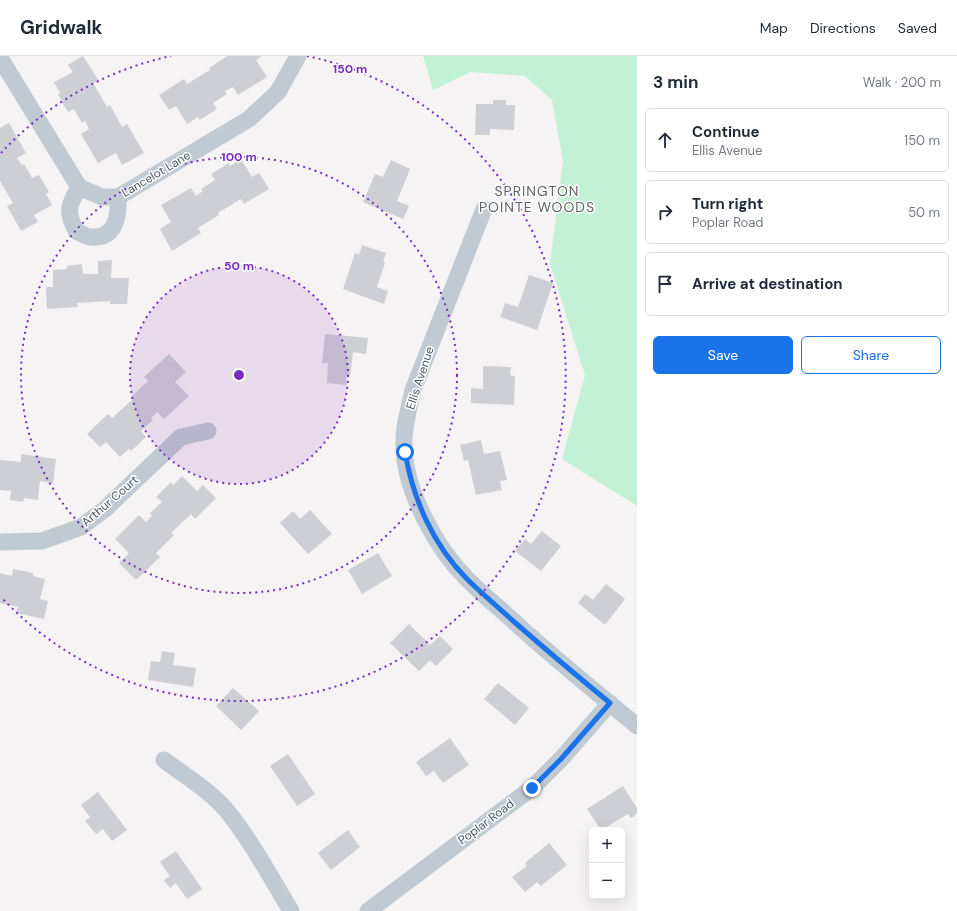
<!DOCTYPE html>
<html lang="en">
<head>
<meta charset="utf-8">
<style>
	:root { --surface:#fff; --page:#f6f6f7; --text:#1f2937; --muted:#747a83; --line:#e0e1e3; --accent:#1a73e8 }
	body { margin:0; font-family:"DM Sans",sans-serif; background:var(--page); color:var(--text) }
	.controls { position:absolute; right:12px; bottom:12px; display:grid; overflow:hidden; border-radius:6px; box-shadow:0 4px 16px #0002 }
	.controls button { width:36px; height:36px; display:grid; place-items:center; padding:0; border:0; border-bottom:1px solid var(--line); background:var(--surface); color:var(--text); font:20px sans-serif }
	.stop { position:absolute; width:12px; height:12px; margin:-9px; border:3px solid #1a73e8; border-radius:50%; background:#fff }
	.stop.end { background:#1a73e8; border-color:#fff; box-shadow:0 1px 4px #0008 }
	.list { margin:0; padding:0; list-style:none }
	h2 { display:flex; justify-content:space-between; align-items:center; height:52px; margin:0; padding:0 16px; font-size:17px }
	h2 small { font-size:13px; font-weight:400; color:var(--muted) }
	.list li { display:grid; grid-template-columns:26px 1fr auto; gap:12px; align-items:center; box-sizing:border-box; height:64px; margin:0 8px 8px; padding:0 8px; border:1px solid var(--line); border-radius:6px }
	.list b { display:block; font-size:15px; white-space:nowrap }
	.list p { margin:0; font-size:13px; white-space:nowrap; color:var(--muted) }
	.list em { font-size:13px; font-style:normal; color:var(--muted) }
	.actions { display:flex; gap:8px; padding:12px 16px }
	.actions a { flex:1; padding:9px 0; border:1px solid var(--accent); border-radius:6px; text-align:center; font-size:14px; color:var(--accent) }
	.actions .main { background:var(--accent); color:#fff }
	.icon { flex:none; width:22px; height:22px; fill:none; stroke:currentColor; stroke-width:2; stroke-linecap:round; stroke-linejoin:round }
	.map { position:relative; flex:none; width:637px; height:855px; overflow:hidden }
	header { display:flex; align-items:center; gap:24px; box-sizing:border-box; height:56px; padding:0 20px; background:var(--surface); border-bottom:1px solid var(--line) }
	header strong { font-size:19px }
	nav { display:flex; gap:22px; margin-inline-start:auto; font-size:14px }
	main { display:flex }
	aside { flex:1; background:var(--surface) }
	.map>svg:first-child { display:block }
	.green { fill:#c3f1d5 }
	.building { fill:#cdcfd5 }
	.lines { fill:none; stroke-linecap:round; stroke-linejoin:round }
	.street { stroke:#c1cad2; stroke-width:17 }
	.route { stroke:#1a73e8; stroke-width:5 }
	.ring { fill:none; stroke:#7b2cbf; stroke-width:2; stroke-dasharray:2 4 }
	.labels { text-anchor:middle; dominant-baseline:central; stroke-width:3; stroke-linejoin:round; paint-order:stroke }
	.street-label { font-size:12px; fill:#4a5661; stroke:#fff }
	.quarter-label { font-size:14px; letter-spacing:1px; fill:#5f6368; stroke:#fff }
	.centre { fill:#7b2cbf; stroke:#fff; stroke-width:2 }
	.ring-label { font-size:12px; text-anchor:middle; font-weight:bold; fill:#7b2cbf; stroke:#fff; stroke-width:3; stroke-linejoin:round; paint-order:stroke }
</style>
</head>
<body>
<header>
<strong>Gridwalk</strong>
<nav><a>Map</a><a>Directions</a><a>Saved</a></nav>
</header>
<main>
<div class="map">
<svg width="637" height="855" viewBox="0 0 637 855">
	<rect width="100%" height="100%" fill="#f5f3f3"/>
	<!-- green -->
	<path class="green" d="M423 0H637V450L562 403 585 319 550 208 563 105 552 44 525 20 471 16 433 34Z"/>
	<!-- building -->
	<g class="building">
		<path d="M83 0 99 25 93 27 107 51 110 49 122 71 127 68 144 97 122 109 116 97 98 107 81 78 89 73 85 65 82 67 74 53 68 56 58 39 60 37 54 26 73 16 68 9Z"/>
		<path d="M227 0H262L256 4 267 21 238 39 233 31 225 35 227 38 213 47 217 53 200 64 198 61 187 68 176 50 169 54 159 39 184 23 187 28 210 14 209 12Z"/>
		<path d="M493 44H506V49H515L514 74 490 73V79H475L476 48H493Z"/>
		<path d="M9 67 26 97 17 102 22 109 24 108 32 122 39 119 49 136 46 138 52 149 34 159 38 166 21 175 7 150 13 147 0 125V72Z"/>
		<path d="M241 103 252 121 259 117 269 133 244 148 241 143 218 157 219 159 198 172 201 177 172 195 160 173 171 166 161 149 191 132 196 140 203 135 201 133 215 124 211 118 229 107 230 110Z"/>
		<path d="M391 104 410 113 397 145 409 150 403 163 363 146 375 118 383 121Z"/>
		<path d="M362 189 386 197 383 206 385 207 377 231 388 235 384 248 343 233 355 197 359 199Z"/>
		<path d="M112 204 111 222H129L127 248H110V245L77 247 78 251 47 253 46 231H53V214L67 213V210L82 208 83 218H98V205Z"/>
		<path d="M529 219 553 227 537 274 500 261 505 247 518 251Z"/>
		<path d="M325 278 368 282 366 298 353 296 350 320H346V329L327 327 328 307H322Z"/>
		<path d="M169 298 186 316 175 326 189 340 164 363 157 356 151 362 153 364 141 375 146 381 131 395 129 393 120 401 106 386 100 391 87 378 108 358 112 362 132 344 130 342 148 325 144 321Z"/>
		<path d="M483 310 511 311 510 319 515 320 514 349 471 347V332L483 333Z"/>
		<path d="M481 384 484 398 500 395 507 424 500 425 502 434 476 439 468 404 464 405 460 389Z"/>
		<path d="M21 398 56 403 53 427 40 425 38 444 24 442 23 446 10 444 11 435 0 434V404L21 406Z"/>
		<path d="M182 420 197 435 203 429 216 442 195 463 191 458 171 477 174 479 156 497 160 501 136 524 119 507 129 497 115 483 139 459 146 466 152 460 150 457 162 446 156 441 171 426 173 429Z"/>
		<path d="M310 454 332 478 308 498 280 467 293 455 300 463Z"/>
		<path d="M542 475 561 490 541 515 515 495 525 483 531 488Z"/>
		<path d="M378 497 392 520 362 538 348 514Z"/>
		<path d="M13 513 33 517V520L45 523 40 543 48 545 44 563 16 557 18 551 0 547V517L12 520Z"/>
		<path d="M606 528 625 543 605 569 578 547 585 538 593 544Z"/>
		<path d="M409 568 430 589 440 580 453 593 436 610 430 604 419 615 390 587Z"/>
		<path d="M162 595 175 597 173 609 196 612 193 631 148 624 151 605 160 606Z"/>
		<path d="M498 627 529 652 515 669 484 643Z"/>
		<path d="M233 632 259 655 241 674 216 650Z"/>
		<path d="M450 682 469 709 443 727 434 715 426 720 416 706Z"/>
		<path d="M288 698 315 738 297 750 270 710Z"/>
		<path d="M623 730 637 752V758L631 762 628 758 601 774 587 753Z"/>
		<path d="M98 736 127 774 112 785 103 773 96 778 85 765 90 761 81 749Z"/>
		<path d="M348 774 360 791 331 814 318 797Z"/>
		<path d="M549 787 567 809 541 830 537 826 525 836 512 821 527 810 525 807Z"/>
		<path d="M176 795 202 833 187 843 176 827 170 832 164 824 170 820 160 806Z"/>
	</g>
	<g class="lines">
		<!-- street -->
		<g class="street">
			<path d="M0 2 79 131 102 141H118L249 63 278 36 298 0"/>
			<path d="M79 131C68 151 66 155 76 175 81 177 86 181 91 181 116 183 119 160 118 141"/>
			<path d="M484 153 413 334C409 352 403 372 404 391 405 435 436 492 467 523 484 540 503 555 521 572 559 606 598 638 637 670"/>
			<path d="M0 486 42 485 81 471 105 453 181 381 208 375"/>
			<path d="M164 704C185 720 211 735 228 756 252 786 271 822 291 855"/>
			<path d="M368 855 532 732 561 703 610 647"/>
		</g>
	</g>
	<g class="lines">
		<!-- route -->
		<path class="route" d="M405 396C413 443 433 489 467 523 481 537 497 550 512 564 544 592 577 620 610 647L561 703 532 732"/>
	</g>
	<!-- distance rings -->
	<circle cx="239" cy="319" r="109" fill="#7b2cbf" fill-opacity=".12"/>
	<g class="ring">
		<circle cx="239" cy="319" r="109"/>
		<circle cx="239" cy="319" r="218"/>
		<path d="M1 97A326 326 0 0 1 171 0M307 0A326 326 0 1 1 1 541"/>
	</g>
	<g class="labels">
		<!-- street labels -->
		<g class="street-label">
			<text transform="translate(156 118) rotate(-31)">Lancelot Lane</text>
			<text transform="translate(420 322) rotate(-72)">Ellis Avenue</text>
			<text transform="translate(110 445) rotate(-41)">Arthur Court</text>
			<text transform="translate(486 766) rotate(-37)">Poplar Road</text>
		</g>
		<!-- quarter labels -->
		<g class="quarter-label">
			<text x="537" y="135">SPRINGTON<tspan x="537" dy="16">POINTE WOODS</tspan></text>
		</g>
	</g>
	<circle cx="239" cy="319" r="6" class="centre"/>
	<g class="ring-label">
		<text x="350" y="17">150 m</text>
		<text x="239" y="105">100 m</text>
		<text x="239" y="214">50 m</text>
	</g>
</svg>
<div class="controls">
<button>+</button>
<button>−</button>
</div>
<div class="stop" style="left:405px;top:396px"></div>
<div class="stop end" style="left:532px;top:732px"></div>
</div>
<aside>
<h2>3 min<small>Walk · 200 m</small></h2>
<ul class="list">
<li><svg class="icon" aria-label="ahead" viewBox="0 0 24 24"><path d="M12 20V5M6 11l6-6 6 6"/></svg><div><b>Continue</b><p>Ellis Avenue</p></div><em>150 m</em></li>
<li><svg class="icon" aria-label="right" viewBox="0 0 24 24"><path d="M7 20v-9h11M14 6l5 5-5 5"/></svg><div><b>Turn right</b><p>Poplar Road</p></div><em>50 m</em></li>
<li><svg class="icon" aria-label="arrive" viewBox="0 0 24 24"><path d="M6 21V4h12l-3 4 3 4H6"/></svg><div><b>Arrive at destination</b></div></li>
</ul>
<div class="actions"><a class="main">Save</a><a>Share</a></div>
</aside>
</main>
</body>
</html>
